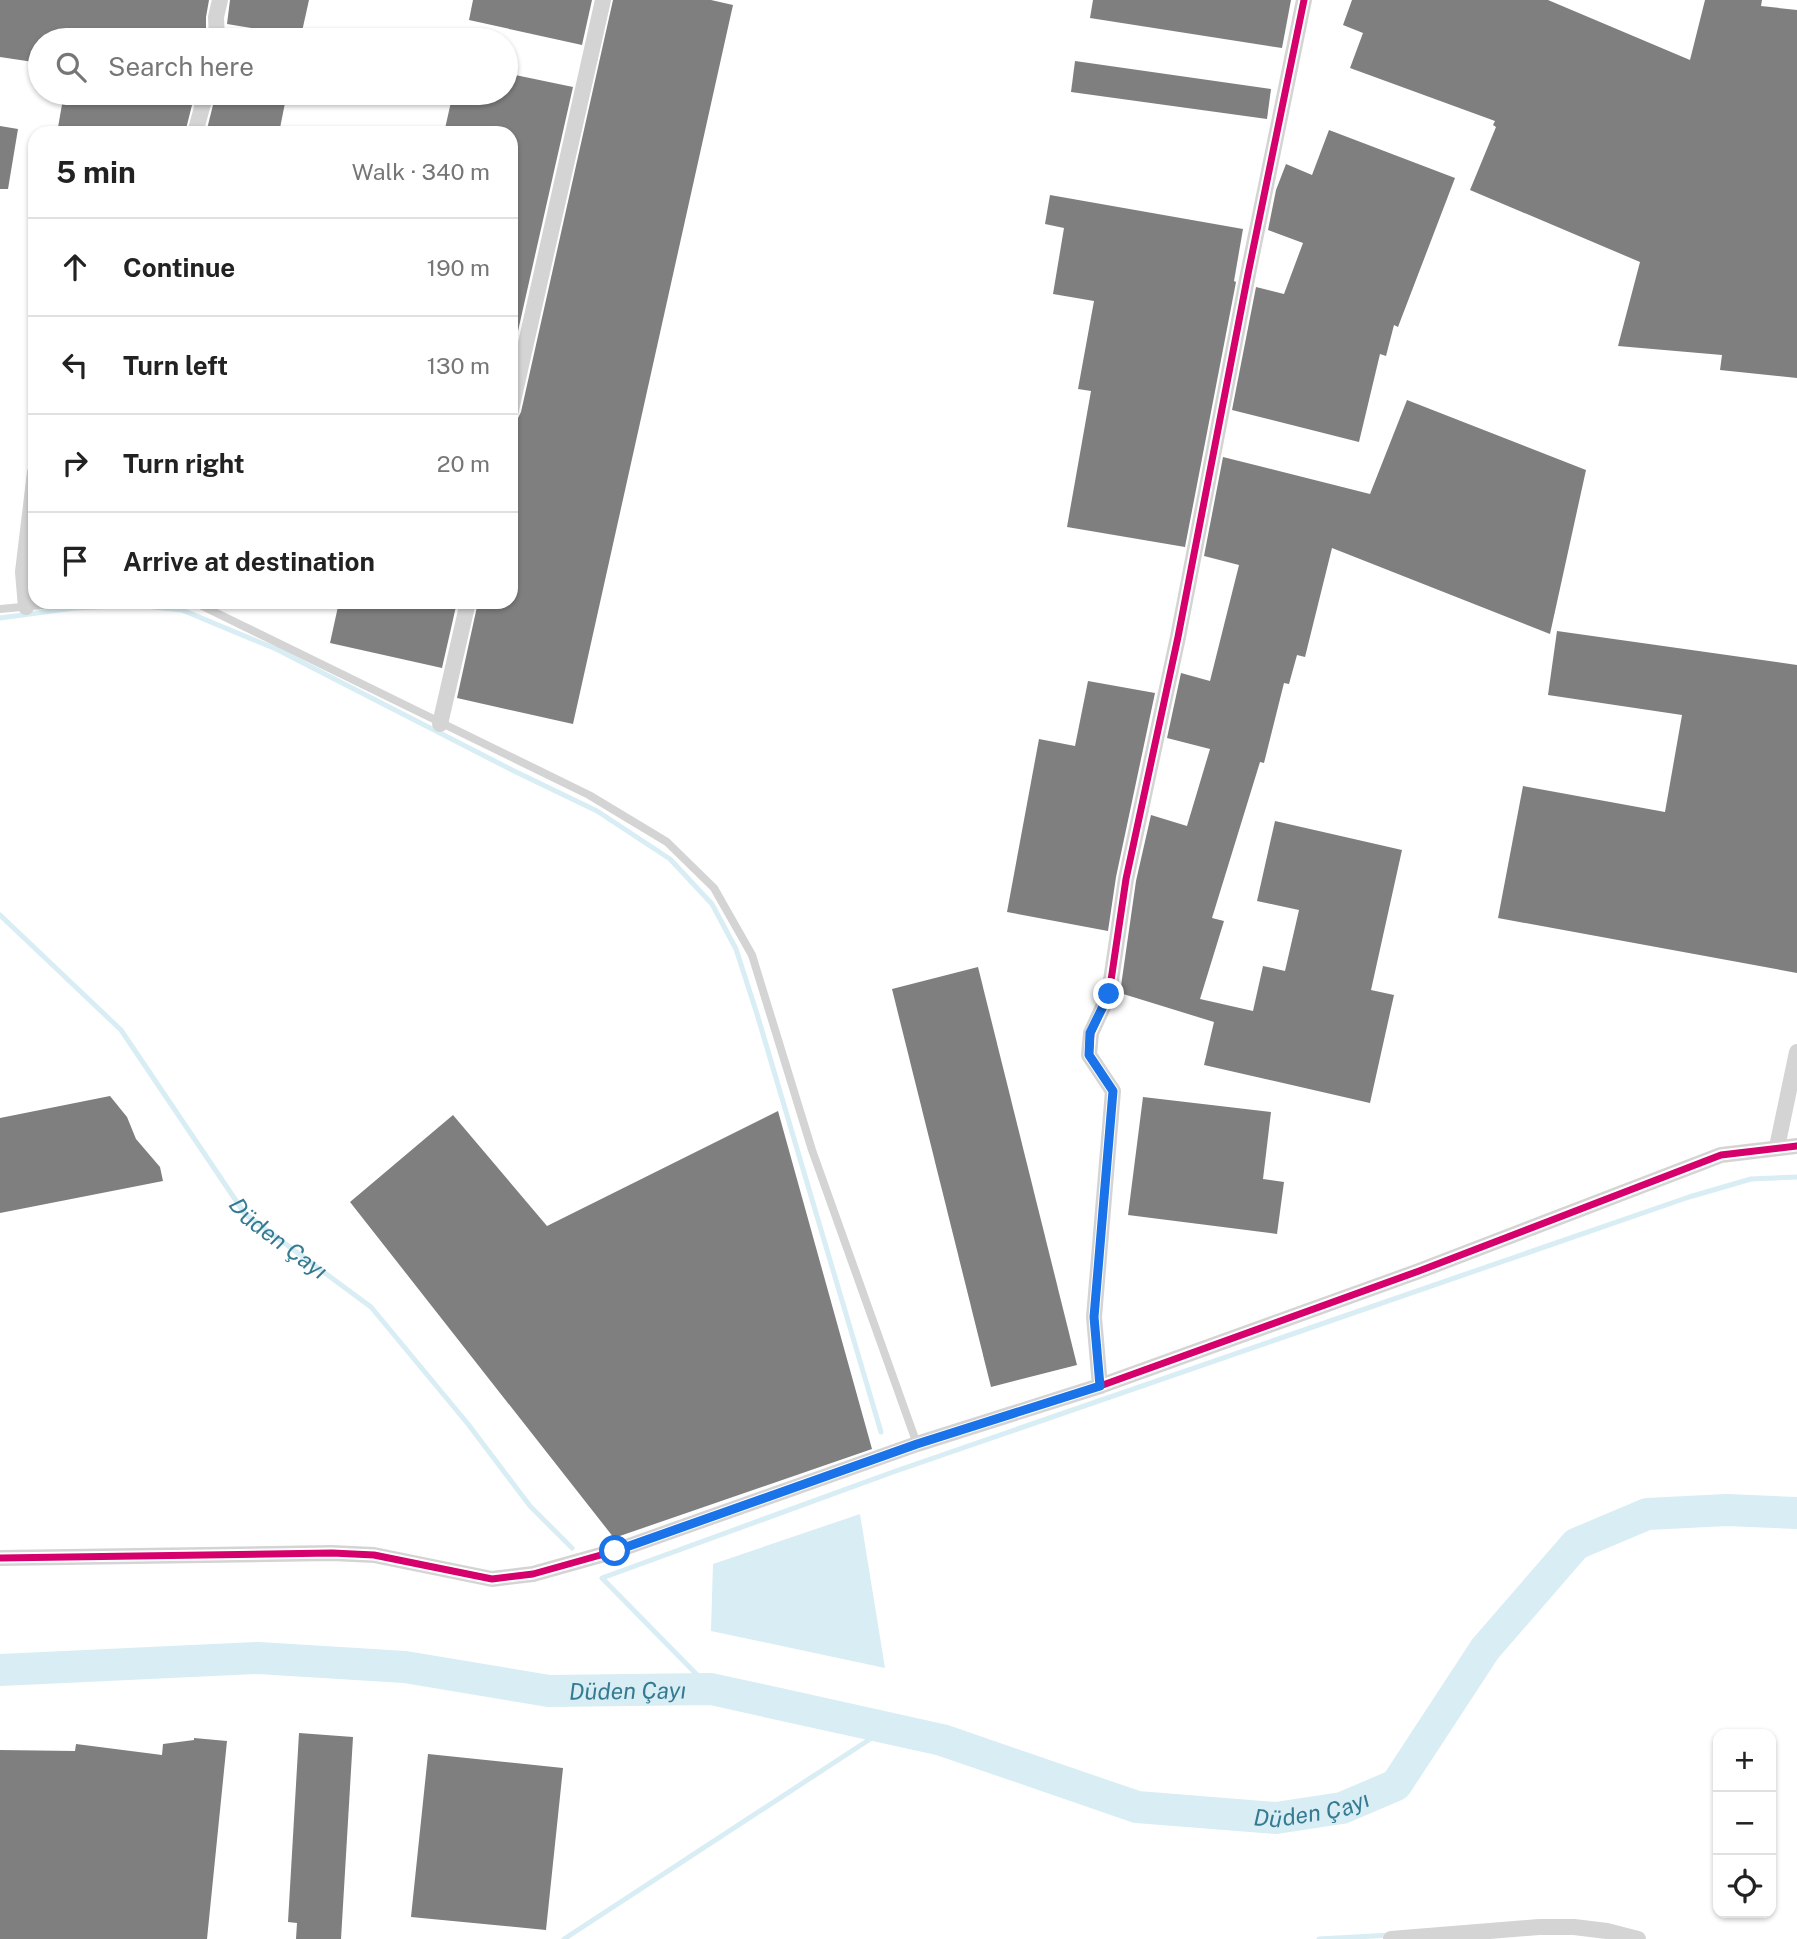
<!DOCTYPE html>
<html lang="en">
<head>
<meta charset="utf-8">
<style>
	:root { --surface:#fff; --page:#f6f6f6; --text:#222; --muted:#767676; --line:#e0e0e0 }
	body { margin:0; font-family:"Public Sans",sans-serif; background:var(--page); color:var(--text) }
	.controls { position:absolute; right:21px; bottom:21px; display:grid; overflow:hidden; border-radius:14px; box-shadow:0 2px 5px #0004 }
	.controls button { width:63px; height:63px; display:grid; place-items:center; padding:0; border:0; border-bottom:2px solid var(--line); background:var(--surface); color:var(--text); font:35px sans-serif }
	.stop { position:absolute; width:21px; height:21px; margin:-16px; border:5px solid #1a73e8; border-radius:50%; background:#fff }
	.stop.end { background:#1a73e8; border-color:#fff; box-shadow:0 2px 7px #0008 }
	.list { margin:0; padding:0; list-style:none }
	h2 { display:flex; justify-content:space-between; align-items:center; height:91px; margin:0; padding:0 28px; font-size:30px }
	h2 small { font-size:23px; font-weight:400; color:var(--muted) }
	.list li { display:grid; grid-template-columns:46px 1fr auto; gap:21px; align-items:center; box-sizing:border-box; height:98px; padding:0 28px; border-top:2px solid var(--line) }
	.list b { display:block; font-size:26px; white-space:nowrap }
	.list em { font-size:23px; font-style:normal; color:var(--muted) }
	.icon { flex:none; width:38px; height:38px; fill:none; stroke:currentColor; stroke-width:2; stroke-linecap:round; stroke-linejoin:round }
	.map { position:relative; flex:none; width:1797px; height:1939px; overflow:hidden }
	.search { position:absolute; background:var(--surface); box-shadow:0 2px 5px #0004; left:28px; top:28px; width:490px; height:77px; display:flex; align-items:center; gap:18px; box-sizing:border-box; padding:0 24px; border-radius:38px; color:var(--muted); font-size:26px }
	.panel { position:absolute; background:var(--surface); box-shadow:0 2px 5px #0004; left:28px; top:126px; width:490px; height:483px; border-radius:21px }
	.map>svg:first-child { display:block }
	.water { fill:#d8edf4 }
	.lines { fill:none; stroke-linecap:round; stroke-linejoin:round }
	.stream { stroke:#d8edf4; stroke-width:5 }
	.river { stroke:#d8edf4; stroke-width:32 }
	.building { fill:#7f7f7f }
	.lane { stroke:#d4d4d4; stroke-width:8 }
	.street { stroke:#d4d4d4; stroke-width:16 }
	.cycleway-casing { stroke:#fff; stroke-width:11 }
	.cycleway { stroke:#d6006c; stroke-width:7 }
	.route { stroke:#1a73e8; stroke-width:9 }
	.labels { text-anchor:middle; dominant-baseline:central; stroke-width:7; stroke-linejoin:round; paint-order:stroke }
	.water-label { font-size:23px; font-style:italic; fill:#347b92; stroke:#fff }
</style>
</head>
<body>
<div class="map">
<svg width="1797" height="1939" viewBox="0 0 1797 1939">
	<rect width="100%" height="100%" fill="#fff"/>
	<!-- water -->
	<path class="water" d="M860 1514 885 1668 711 1631 713 1564Z"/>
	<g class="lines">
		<!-- stream -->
		<g class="stream">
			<path d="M0 618 74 608 136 605 182 610 276 649 512 770 597 811 670 859 712 904 736 949 757 1014 881 1432"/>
			<path id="s1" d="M0 915 121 1030 245 1214 371 1307 468 1424 530 1506 572 1548"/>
			<path d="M711 1689 602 1578 893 1472 1689 1197 1751 1179 1797 1177"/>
			<path d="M564 1939 887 1728"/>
			<path d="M1319 1939 1391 1935"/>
		</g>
		<!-- river -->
		<path class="river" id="s2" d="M0 1670 258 1658 405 1667 549 1691 711 1689 942 1740 1137 1807 1276 1818 1342 1808 1396 1785 1485 1649 1576 1544 1647 1514 1727 1510 1797 1513"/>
	</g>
	<!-- building -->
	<g class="building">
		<path d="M0 0H209L206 17V40H40V63L0 57Z"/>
		<path d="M230 0H309L301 36 227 24Z"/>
		<path d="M473 0H592L582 45 469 20Z"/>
		<path d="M613 0H711L733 5 573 724 457 698 478 602H511V420L518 418 521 412Z"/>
		<path d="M1093 0H1291L1282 48 1090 18Z"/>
		<path d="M1352 0H1548L1690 60 1705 0H1762L1761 6 1797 10V378L1720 370 1722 355 1618 346 1640 262 1470 190 1496 127 1493 125 1495 121 1350 68 1363 33 1343 25Z"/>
		<path d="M1075 61 1271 89 1267 119 1071 92Z"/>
		<path d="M506 73 573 87 511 362V133H444L453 93H506Z"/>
		<path d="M64 93H195L185 133H57Z"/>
		<path d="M216 93H287L279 133H206Z"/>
		<path d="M0 126 18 129 8 189H0Z"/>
		<path d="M1329 130 1455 178 1398 327 1394 325 1386 356 1380 354 1359 442 1232 410 1256 287 1284 294 1303 243 1268 230 1276 190 1286 164 1312 175Z"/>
		<path d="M1050 195 1243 229 1234 281 1236 282 1185 547 1067 527 1091 391 1078 389 1094 301 1053 294 1064 228 1045 224Z"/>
		<path d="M1407 400 1586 470 1550 634 1332 548 1305 657 1297 655 1289 684 1284 683 1264 763 1260 762 1212 918 1224 921 1200 999 1253 1011 1263 966 1285 971 1299 910 1257 901 1275 821 1402 850 1371 990 1394 995 1370 1103 1204 1065 1214 1022 1120 993 1136 881 1151 815 1187 826 1210 749 1167 738 1181 673 1210 681 1239 565 1204 556 1223 457 1370 494Z"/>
		<path d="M339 602H457L442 668 330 643Z"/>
		<path d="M1557 631 1797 665V973L1498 918 1523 786 1665 812 1682 715 1548 695Z"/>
		<path d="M1088 681 1155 693 1116 877 1108 931 1007 912 1039 739 1075 746Z"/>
		<path d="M978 967 1077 1365 991 1387 892 989Z"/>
		<path d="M110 1096 127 1117 136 1139 160 1167 163 1181 0 1213V1118Z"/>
		<path d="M1143 1097 1271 1112 1263 1179 1284 1182 1277 1234 1128 1215Z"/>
		<path d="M778 1111 872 1449 614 1538 350 1202 453 1115 547 1226Z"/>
		<path d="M299 1733 353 1737 341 1939H296L297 1923 288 1922Z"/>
		<path d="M194 1738 227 1741 207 1939H0V1750L75 1751 76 1744 162 1755 163 1744 194 1740Z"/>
		<path d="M428 1754 563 1768 546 1930 411 1917Z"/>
	</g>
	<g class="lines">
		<!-- lane -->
		<g class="lane">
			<path d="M194 602 589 795 667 842 714 888 752 955 812 1150 917 1444"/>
			<path d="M0 609 75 602"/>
		</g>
		<!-- street -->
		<g class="street">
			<path d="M217 40 216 17 220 0"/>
			<path d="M195 133 206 93"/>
			<path d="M511 410 603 0"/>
			<path d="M26 607 23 572 35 472"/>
			<path d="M440 724 468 602"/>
			<path d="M1777 1147 1797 1052"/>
			<path d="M1100 1386 1094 1317 1113 1091 1089 1055 1091 1033 1109 994 1126 879 1178 637 1248 274 1304 0"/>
			<path d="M0 1558 332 1553 374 1555 492 1579 533 1574 615 1551 917 1444 1100 1386 1419 1271 1721 1155 1797 1146"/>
			<path d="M1391 1939 1539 1927H1574L1607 1931 1638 1939"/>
		</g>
		<!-- cycleway casing -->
		<g class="cycleway-casing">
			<g id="cycleway">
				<path d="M1100 1386 1094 1317 1113 1091 1089 1055 1091 1033 1109 994 1126 879 1178 637 1248 274 1304 0"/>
				<path d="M0 1558 332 1553 374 1555 492 1579 533 1574 615 1551 917 1444 1100 1386 1419 1271 1721 1155 1797 1146"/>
			</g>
		</g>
		<!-- cycleway -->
		<use href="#cycleway" class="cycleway"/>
	</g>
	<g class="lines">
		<!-- route -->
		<path class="route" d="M615 1551 917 1444 1100 1386 1094 1317 1113 1091 1089 1055 1090 1033 1109 994"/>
	</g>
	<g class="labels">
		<!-- water labels -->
		<g class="water-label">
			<text stroke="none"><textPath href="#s1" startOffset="430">Düden Çayı</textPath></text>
			<text stroke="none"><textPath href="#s2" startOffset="630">Düden Çayı</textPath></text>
			<text stroke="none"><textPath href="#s2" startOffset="1332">Düden Çayı</textPath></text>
		</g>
	</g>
</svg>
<div class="controls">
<button>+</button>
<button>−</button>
<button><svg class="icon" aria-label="locate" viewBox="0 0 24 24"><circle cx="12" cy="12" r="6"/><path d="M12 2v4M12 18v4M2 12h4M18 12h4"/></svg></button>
</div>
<div class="stop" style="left:615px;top:1551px"></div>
<div class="stop end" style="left:1109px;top:994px"></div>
<div class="search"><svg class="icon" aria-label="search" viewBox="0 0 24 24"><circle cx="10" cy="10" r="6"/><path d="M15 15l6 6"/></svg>Search here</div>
<section class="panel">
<h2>5 min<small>Walk · 340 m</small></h2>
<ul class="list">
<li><svg class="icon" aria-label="ahead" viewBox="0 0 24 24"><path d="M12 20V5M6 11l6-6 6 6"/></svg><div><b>Continue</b></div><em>190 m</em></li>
<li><svg class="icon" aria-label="left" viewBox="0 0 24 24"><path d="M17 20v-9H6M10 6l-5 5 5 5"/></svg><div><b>Turn left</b></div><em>130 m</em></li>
<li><svg class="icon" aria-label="right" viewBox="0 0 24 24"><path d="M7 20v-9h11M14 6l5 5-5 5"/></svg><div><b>Turn right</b></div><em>20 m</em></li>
<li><svg class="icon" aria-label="arrive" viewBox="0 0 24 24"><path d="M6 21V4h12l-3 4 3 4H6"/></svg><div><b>Arrive at destination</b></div></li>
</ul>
</section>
</div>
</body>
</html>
